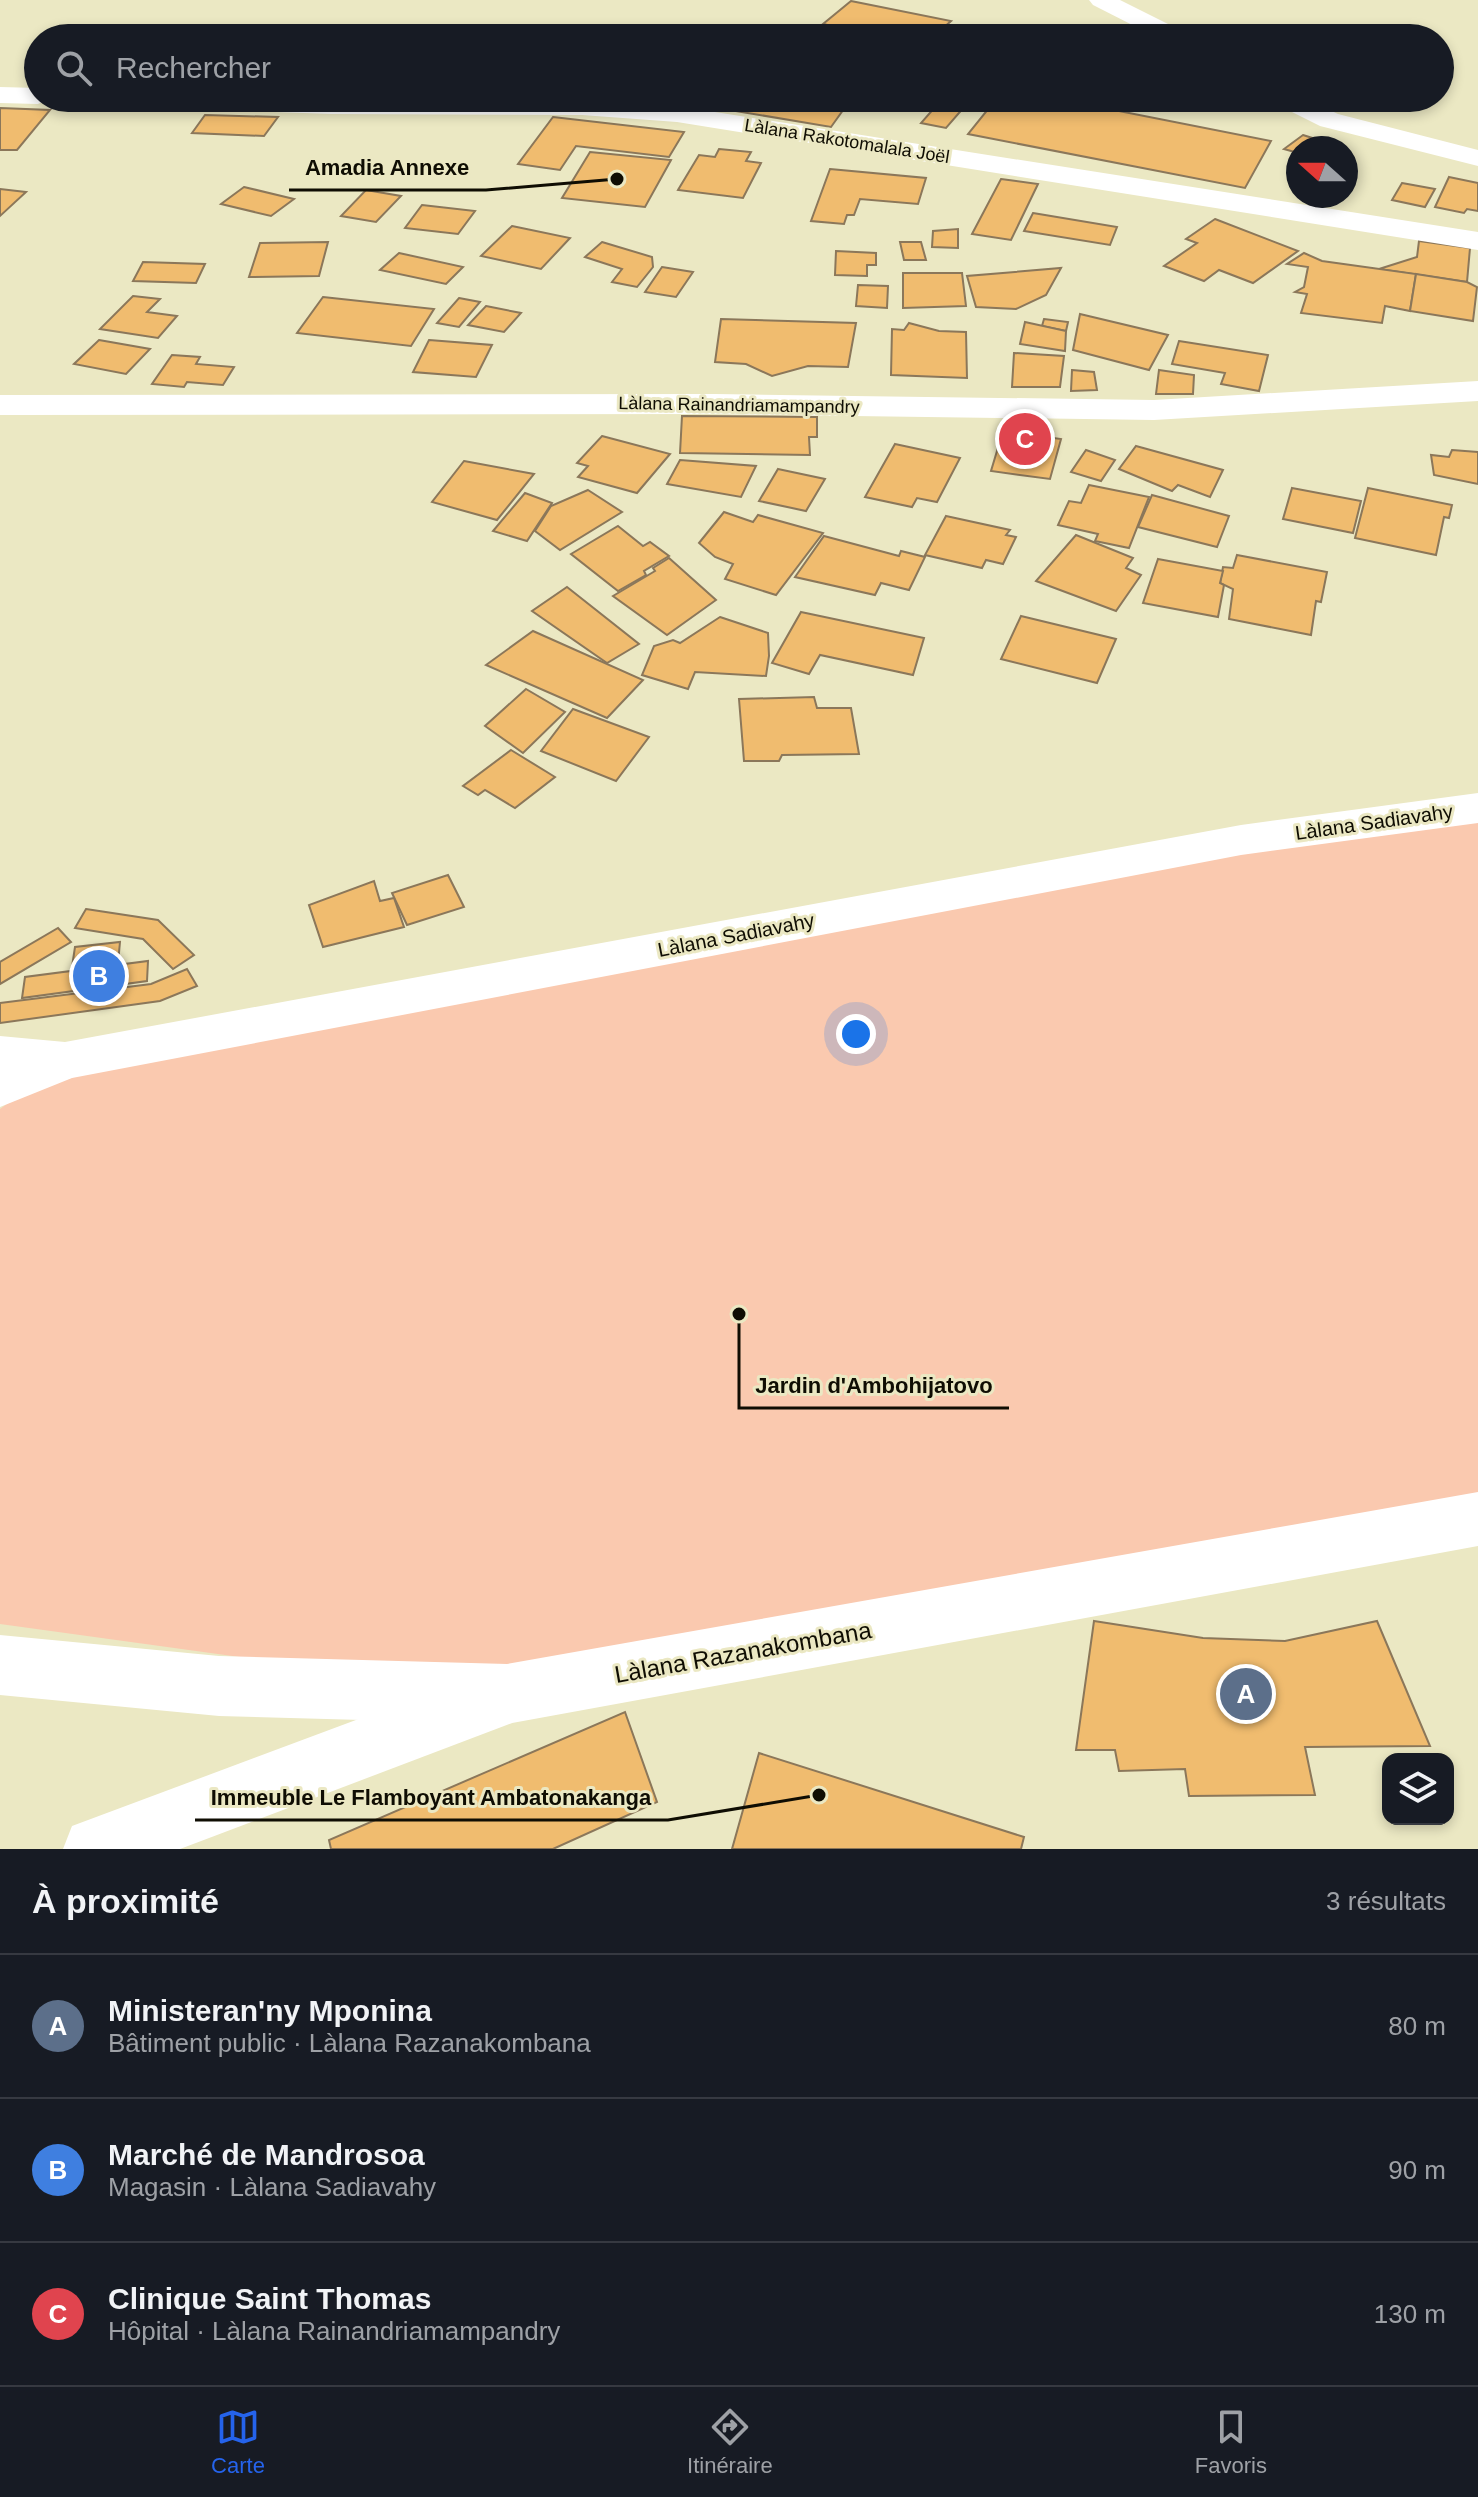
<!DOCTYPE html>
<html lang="fr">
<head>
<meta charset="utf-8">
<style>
	:root { --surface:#171b24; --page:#242831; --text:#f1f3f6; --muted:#9ea1a6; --line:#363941; --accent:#2563eb }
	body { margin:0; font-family:Helvetica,sans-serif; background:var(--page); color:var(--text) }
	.controls { position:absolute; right:24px; bottom:24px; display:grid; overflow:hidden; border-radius:16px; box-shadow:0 4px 12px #0003 }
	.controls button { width:72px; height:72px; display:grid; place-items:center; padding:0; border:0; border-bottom:2px solid var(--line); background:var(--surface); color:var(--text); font:40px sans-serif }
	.compass { position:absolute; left:1286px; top:136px; width:72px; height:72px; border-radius:50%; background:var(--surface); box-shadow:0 4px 12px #0003; rotate:291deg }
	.you { position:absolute; left:856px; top:1034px; width:28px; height:28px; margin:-20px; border:6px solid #fff; border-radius:50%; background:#1a73e8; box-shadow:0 0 0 12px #1a73e833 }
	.badge { display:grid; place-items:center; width:52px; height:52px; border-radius:50%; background:var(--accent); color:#fff; font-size:26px; font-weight:700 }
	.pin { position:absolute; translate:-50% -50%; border:4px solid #fff; box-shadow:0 2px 8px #0006 }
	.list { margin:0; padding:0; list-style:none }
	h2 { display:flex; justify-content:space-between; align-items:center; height:104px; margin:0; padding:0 32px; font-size:34px }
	h2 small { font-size:26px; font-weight:400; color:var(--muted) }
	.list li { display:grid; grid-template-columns:52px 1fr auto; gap:24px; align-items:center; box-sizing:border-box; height:144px; padding:0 32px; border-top:2px solid var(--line) }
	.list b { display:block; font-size:30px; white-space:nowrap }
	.list p { margin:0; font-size:26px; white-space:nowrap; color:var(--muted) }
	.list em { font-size:26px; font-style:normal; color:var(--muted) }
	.icon { flex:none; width:44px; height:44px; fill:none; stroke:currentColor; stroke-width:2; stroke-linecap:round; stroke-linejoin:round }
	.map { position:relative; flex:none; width:1478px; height:1849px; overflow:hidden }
	.search { position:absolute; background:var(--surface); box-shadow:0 4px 12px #0003; left:24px; right:24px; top:24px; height:88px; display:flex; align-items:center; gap:20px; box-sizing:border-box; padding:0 28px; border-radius:44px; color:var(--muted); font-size:30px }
	.sheet { height:536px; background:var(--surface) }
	nav { display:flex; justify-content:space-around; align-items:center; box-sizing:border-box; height:112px; border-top:2px solid var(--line); background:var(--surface); font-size:22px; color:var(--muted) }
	nav a { display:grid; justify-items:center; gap:4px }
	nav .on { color:var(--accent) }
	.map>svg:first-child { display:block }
	.green { fill:#fac9af }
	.building { fill:#f0bc6f; stroke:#8b775a; stroke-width:2 }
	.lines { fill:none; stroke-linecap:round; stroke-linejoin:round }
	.minor { fill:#fff; fill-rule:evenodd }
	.tertiary { fill:#fff; fill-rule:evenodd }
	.secondary { fill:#fff; fill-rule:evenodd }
	.labels { text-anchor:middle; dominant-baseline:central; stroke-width:6; stroke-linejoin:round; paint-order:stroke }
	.far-street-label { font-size:18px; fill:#0f0d03; stroke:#ebe8c3 }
	.street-label { font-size:20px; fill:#0f0d03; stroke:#ebe8c3 }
	.near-street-label { font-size:24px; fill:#0f0d03; stroke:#ebe8c3 }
	.leader { fill:none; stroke:#0f0d03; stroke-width:3 }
	.callout-dot { fill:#0f0d03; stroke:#ebe8c3; stroke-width:3 }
	.callout-label { font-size:22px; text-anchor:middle; font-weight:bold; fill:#0f0d03; stroke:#ebe8c3; stroke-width:6; stroke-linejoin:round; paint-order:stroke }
</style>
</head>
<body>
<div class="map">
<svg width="1478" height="1849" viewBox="0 0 1478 1849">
	<rect width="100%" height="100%" fill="#ebe8c3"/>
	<!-- green -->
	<path class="green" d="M1478 809V1519L507 1694 0 1624V1109L65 1061Z"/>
	<!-- building -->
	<g class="building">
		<path d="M851 1 951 21 932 38H852L842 36 850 30 823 24Z"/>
		<path d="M952 26 1016 38H939Z"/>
		<path d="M740 98H843L851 99 831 127 730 110Z"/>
		<path d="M943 98H972L946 128 921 123Z"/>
		<path d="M997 98H1039L1059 102 1061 98H1125L1119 111 1271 141 1245 188 968 134Z"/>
		<path d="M0 108 50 110 17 150H0Z"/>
		<path d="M205 115 278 117 264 136 192 133Z"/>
		<path d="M553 117 684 132 669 157 576 146 560 170 518 164Z"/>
		<path d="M1303 135 1344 148H1298V153L1284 149Z"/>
		<path d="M719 149 751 152 746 161 761 163 743 198 678 190 699 155 715 157Z"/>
		<path d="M590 152 671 160 645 207 562 198Z"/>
		<path d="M830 169 926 178 918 204 860 199 854 215H847L844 224 811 221Z"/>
		<path d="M1449 177 1478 183V211L1467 209 1464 213 1435 207Z"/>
		<path d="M1001 179 1038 184 1011 240 972 234Z"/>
		<path d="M1402 183 1435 189 1425 207 1392 200Z"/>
		<path d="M244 187 294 199 271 216 221 204Z"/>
		<path d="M0 189 26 192 0 216Z"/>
		<path d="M366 190 401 196 376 222 341 216Z"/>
		<path d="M422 205 475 211 458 234 405 228Z"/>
		<path d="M1033 213 1117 227 1110 245 1024 231Z"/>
		<path d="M1215 219 1298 251 1253 283 1219 270 1204 281 1164 266 1197 243 1186 239Z"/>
		<path d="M512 226 570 238 541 269 481 256Z"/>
		<path d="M958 229V248L932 247 933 231Z"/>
		<path d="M1419 241 1470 248 1467 282 1379 269 1417 257Z"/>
		<path d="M328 242 319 276 249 277 260 243Z"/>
		<path d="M602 242 652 257 653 267 637 287 612 282 622 269 585 257Z"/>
		<path d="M900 242H921L926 260H904Z"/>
		<path d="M836 251 876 253V265H867V276L835 275Z"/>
		<path d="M399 253 463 267 446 284 380 270Z"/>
		<path d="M1304 253 1322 261 1416 274 1410 311 1385 306 1382 323 1301 313 1307 294 1295 292 1304 287 1308 267 1287 264Z"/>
		<path d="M143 262 205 264 196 283 133 281Z"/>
		<path d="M662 267 693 272 676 297 645 292Z"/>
		<path d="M1061 268 1046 295 1016 309 976 307 967 276Z"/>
		<path d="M903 273H962L966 306 903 308Z"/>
		<path d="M1416 274 1467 282 1477 287 1473 321 1410 311Z"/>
		<path d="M858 285 888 286 887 308 856 306Z"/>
		<path d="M133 296 160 299 147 312 177 316 158 338 100 329Z"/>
		<path d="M323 297 434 309 411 346 297 333Z"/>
		<path d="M459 298 480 302 459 327 437 323Z"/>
		<path d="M486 306 521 313 504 332 468 325Z"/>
		<path d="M1080 314 1168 335 1149 370 1073 350Z"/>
		<path d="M721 319 856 323 848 367 808 366 772 376 746 364 715 362Z"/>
		<path d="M1044 319 1068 322 1066 331 1042 326Z"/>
		<path d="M1025 322 1066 331 1065 351 1020 344Z"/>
		<path d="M909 323 939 331 966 332 967 378 891 375 892 329 904 330Z"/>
		<path d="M99 340 150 349 126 374 74 364Z"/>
		<path d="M429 340 492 345 476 377 413 372Z"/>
		<path d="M1179 341 1268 355 1259 391 1221 384 1225 373 1172 364Z"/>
		<path d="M1014 353 1064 356 1060 387H1012Z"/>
		<path d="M172 355 200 357 196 364 234 367 223 385 187 382 184 387 152 384Z"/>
		<path d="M1072 370 1094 372 1097 390 1071 391Z"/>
		<path d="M1159 370 1194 375 1193 394H1156Z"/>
		<path d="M682 416 817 417V437H809L810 455 680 453Z"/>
		<path d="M1003 431 1061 439 1050 479 991 471Z"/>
		<path d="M602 436 670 454 637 493 578 477 588 466 577 463Z"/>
		<path d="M895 444 960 458 937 502 917 498 912 507 865 497Z"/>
		<path d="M1136 446 1223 470 1210 497 1178 485 1172 491 1119 469Z"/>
		<path d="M1086 450 1115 460 1101 481 1071 472Z"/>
		<path d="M1452 450 1478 452V484L1434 475 1431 455 1449 457Z"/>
		<path d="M680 460 756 466 741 497 667 484Z"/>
		<path d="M464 461 534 474 497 520 432 502Z"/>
		<path d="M778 469 825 479 806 511 759 501Z"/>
		<path d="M1089 485 1149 497 1129 548 1095 541 1098 534 1058 525 1069 501 1081 503Z"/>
		<path d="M1292 488 1361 501 1353 533 1283 519Z"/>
		<path d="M1368 488 1452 505 1449 518 1444 517 1436 555 1355 538Z"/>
		<path d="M588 490 622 512 560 550 535 531 551 506Z"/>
		<path d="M525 493 552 503 527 541 493 531Z"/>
		<path d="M1152 495 1229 516 1217 547 1138 527Z"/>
		<path d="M724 512 753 522 758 515 823 533 776 595 725 579 733 564 715 557 699 543Z"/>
		<path d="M946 516 1010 530 1006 535 1016 537 1003 564 986 560 982 568 925 555Z"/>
		<path d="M618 526 643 546 650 542 669 556 644 571 646 575 618 591 571 554Z"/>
		<path d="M1076 535 1133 558 1126 568 1141 575 1116 611 1036 581Z"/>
		<path d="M824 536 899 556 901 551 925 557 909 590 881 583 875 595 795 577Z"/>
		<path d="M1237 555 1327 572 1321 602 1316 601 1311 635 1229 619 1233 589 1220 583 1223 567 1233 568Z"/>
		<path d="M669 558 716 600 667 635 613 596 655 571 653 568Z"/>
		<path d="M1158 559 1223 571 1220 583 1224 585 1218 617 1143 603Z"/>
		<path d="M567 587 639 644 607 663 532 611Z"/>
		<path d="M801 612 924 638 913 675 820 655 809 674 772 663Z"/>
		<path d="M1021 616 1116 639 1097 683 1001 659Z"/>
		<path d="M720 617 768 633 769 656 766 676 695 672 688 689 642 675 654 646 673 640 680 643Z"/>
		<path d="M533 631 643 680 607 718 486 665Z"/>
		<path d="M526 689 565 712 523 753 485 726Z"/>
		<path d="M814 697 817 708H851L859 754 782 755 779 761H744L739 699Z"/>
		<path d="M573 709 649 737 616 781 541 751Z"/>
		<path d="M511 750 555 777 515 808 485 790 478 795 463 786Z"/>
		<path d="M448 875 464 907 407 925 392 893Z"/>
		<path d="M374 881 380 901 394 898 404 927 323 947 309 905Z"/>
		<path d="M86 909 158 920 194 955 173 969 143 939 75 928Z"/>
		<path d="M58 928 71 942 0 984V962Z"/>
		<path d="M120 942 118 963 72 967 75 947Z"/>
		<path d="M148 961 147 981 22 998 25 977Z"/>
		<path d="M187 969 197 986 160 1001 0 1023V1003L151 984Z"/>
		<path d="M1094 1621 1203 1638 1285 1641 1377 1621 1430 1746 1305 1747 1315 1795 1189 1796 1185 1769 1119 1771 1115 1750H1076Z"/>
		<path d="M625 1712 657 1802 553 1849H331L329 1840Z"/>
		<path d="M759 1753 1024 1837 1021 1849H732Z"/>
	</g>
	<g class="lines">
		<!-- minor -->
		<g class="minor">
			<path d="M1089 0H1120L1186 33 1189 38H1158L1093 5Z"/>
			<path d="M0 87 38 88V98H50L38 104 0 103Z"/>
			<path d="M101 98 582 99 677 106 1478 232V250L677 122 582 115 331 114 114 106 105 103Z"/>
			<path d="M1270 98H1304L1338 114 1478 150V166L1320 126 1274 103Z"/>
			<path d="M1478 381V401L1154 420 715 414 0 415V395L715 394 1154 400Z"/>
			<path d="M490 1670 512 1679 521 1701 512 1723 180 1849H63L72 1826Z"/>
		</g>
		<!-- tertiary -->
		<path class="tertiary" d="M0 1036 65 1042 82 1048 88 1061 82 1074 65 1080 0 1074Z"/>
		<!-- secondary -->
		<g class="secondary">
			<path d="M1478 793V823L1241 855 72 1078 0 1107V1068L65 1042 1241 825Z"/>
			<path d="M1478 1492V1546L507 1724 219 1716 0 1695V1635L219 1656 507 1664Z"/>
		</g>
	</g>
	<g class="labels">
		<!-- far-street labels -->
		<g class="far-street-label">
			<text transform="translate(847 141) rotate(9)">Làlana Rakotomalala Joël</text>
			<text transform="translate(739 405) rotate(1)">Làlana Rainandriamampandry</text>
		</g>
		<!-- street labels -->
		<g class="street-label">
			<text transform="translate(1374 822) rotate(-8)">Làlana Sadiavahy</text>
			<text transform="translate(736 935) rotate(-11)">Làlana Sadiavahy</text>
		</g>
		<!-- near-street labels -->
		<g class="near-street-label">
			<text transform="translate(743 1652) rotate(-10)">Làlana Razanakombana</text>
		</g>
	</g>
	<!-- callouts -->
	<path class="leader" d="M617 179L486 190H289M739 1314L739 1408H1009M819 1795L668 1820H195"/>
	<g class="callout-dot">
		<circle cx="617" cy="179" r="8"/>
		<circle cx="739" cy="1314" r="8"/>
		<circle cx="819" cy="1795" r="8"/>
	</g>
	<g class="callout-label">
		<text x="387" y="175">Amadia Annexe</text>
		<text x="874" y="1393">Jardin d'Ambohijatovo</text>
		<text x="431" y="1805">Immeuble Le Flamboyant Ambatonakanga</text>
	</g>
</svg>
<div class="controls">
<button><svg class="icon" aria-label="layers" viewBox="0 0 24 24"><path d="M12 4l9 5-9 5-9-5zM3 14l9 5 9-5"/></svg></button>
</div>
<svg class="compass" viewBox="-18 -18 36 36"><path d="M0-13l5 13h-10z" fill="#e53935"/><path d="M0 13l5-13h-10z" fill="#9ea1a6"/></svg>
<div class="you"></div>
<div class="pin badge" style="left:1246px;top:1694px;background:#5c6f8a">A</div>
<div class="pin badge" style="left:99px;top:976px;background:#3f7fe0">B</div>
<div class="pin badge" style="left:1025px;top:439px;background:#e0444e">C</div>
<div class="search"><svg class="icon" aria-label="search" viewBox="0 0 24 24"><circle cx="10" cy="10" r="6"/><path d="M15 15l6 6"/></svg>Rechercher</div>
</div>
<section class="sheet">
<h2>À proximité<small>3 résultats</small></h2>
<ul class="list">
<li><span class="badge" style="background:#5c6f8a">A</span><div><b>Ministeran'ny Mponina</b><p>Bâtiment public · Làlana Razanakombana</p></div><em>80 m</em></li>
<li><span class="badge" style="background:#3f7fe0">B</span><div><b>Marché de Mandrosoa</b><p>Magasin · Làlana Sadiavahy</p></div><em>90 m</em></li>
<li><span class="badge" style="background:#e0444e">C</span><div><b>Clinique Saint Thomas</b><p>Hôpital · Làlana Rainandriamampandry</p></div><em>130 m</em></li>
</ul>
</section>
<nav>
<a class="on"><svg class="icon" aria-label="map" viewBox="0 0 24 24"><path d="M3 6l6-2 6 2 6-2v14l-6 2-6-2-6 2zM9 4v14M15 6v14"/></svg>Carte</a>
<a><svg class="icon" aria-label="directions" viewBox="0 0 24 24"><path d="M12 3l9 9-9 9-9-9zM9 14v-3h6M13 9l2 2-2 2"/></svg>Itinéraire</a>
<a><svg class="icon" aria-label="saved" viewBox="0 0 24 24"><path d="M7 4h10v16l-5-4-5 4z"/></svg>Favoris</a>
</nav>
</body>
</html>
